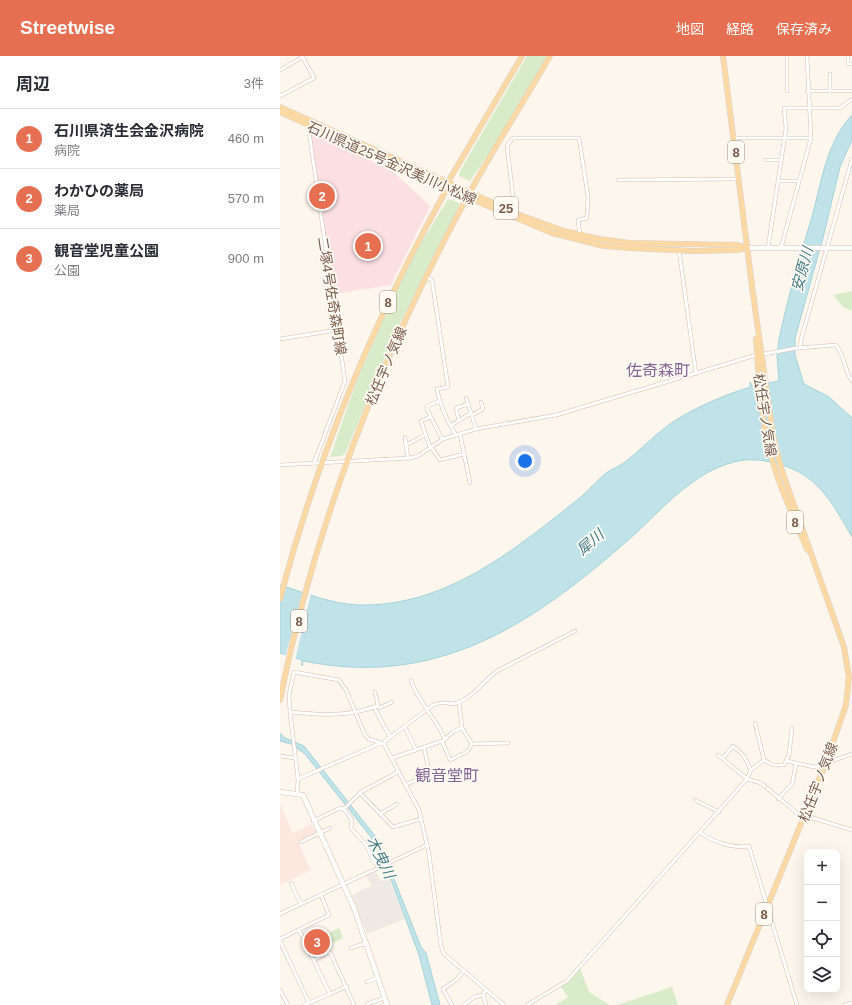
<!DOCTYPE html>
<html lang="ja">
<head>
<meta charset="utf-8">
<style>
	:root { --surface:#fff; --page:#f2f2f3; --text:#2b2b33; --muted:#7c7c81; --line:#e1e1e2; --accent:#e76f51 }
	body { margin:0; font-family:Helvetica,"Noto Sans JP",sans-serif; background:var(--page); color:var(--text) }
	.controls { position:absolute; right:12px; bottom:12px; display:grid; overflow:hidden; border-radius:8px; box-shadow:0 4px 16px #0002 }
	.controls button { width:36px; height:36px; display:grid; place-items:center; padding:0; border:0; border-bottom:1px solid var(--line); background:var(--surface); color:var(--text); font:20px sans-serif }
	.you { position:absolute; left:245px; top:405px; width:14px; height:14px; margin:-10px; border:3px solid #fff; border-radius:50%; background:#1a73e8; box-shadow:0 0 0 6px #1a73e833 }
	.badge { display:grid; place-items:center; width:26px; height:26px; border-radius:50%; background:var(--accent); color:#fff; font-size:13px; font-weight:700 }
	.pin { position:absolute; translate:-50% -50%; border:2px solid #fff; box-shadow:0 1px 4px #0006 }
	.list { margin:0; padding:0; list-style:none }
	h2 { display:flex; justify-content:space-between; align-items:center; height:52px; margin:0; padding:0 16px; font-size:17px }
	h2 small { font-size:13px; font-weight:400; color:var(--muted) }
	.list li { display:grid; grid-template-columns:26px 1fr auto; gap:12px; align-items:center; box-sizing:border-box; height:60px; padding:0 16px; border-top:1px solid var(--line) }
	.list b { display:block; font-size:15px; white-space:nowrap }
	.list p { margin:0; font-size:13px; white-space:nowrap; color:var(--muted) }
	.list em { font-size:13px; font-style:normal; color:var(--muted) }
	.icon { flex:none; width:22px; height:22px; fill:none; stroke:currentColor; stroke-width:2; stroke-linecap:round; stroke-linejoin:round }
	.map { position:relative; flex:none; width:572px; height:949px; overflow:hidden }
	header { display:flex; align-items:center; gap:24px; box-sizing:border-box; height:56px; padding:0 20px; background:var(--accent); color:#fff }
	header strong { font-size:19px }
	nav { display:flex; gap:22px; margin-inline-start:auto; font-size:14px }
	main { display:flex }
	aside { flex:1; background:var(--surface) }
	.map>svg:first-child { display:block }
	.commercial { fill:#fde8e0 }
	.industrial { fill:#efe9e4 }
	.medical { fill:#fbdfe3 }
	.green { fill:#d8ecc9 }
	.water { fill:#bfe3e8; stroke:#a5d3da }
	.pier { fill:#fdf6ec }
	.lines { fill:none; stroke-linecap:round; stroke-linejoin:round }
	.street-casing { stroke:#d1beb0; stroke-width:4 }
	.secondary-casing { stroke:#d6c0b0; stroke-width:5.5 }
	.primary-casing { stroke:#dad1cd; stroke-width:6 }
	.street { stroke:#fff; stroke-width:3 }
	.secondary { stroke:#fff; stroke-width:4.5 }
	.primary { stroke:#fbd9a5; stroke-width:5 }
	.labels { text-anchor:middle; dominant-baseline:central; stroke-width:3.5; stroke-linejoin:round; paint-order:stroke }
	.shield { fill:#fffaf3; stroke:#a28b7f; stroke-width:1 }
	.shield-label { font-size:13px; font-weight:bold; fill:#7a5c4d }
	.street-label { font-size:14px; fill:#7a5c4d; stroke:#fffaf3 }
	.water-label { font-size:15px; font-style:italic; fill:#437c86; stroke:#fffaf3 }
	.quarter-label { font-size:16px; fill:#846695; stroke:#fffaf3 }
</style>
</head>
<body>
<header>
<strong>Streetwise</strong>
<nav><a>地図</a><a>経路</a><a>保存済み</a></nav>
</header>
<main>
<aside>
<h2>周辺<small>3件</small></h2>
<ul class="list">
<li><span class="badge">1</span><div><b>石川県済生会金沢病院</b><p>病院</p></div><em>460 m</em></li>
<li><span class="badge">2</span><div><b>わかひの薬局</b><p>薬局</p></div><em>570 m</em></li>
<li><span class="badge">3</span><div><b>観音堂児童公園</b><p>公園</p></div><em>900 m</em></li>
</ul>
</aside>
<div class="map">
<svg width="572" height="949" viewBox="0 0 572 949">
	<rect width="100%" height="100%" fill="#fdf6ec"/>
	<!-- commercial -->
	<path class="commercial" d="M0 748 13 777 31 768 36 776 18 786 31 814 0 829Z"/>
	<!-- industrial -->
	<path class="industrial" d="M96 815 101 825 109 822 125 863 87 878 72 839 91 830 86 819Z"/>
	<!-- medical -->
	<path class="medical" d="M30 76 111 114 150 150 111 229 53 238 40 151 45 150 43 132H37Z"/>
	<!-- green -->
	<g class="green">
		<path d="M247 0H267L215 88 190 125 179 120 180 115Z"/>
		<path d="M168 143 179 147V150L115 277 65 398 61 400 50 401 76 327 104 262 137 194Z"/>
		<path d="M572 235V255L563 251 553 239Z"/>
		<path d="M59 872 63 882 45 890 47 896 34 901 28 887Z"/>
		<path d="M300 912 309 936 330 949H276L288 941 281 931Z"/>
		<path d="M392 931 398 949H337Z"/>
	</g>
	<!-- water -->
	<g class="water">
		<path d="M572 59V84L560 111 543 182 515 282V299L524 328 549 341 572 362V481C551 445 539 419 496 407 482 404 468 402 454 406 414 416 384 451 355 478 257 565 161 633 23 605L22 610V604L0 597V529C26 537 51 548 79 549 167 551 237 492 302 440 311 432 319 422 329 415 334 412 340 410 345 406 362 393 377 376 396 364 418 350 445 339 470 331V326L472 330 499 325 497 300 499 283C507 246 517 209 528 174 541 135 543 90 572 59Z"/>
		<path d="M0 677 5 682 24 690 99 785 141 891 146 897 160 949H152L139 899 103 802 94 785 25 698 11 688 0 685Z"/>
	</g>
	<!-- pier -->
	<path class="pier" d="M24 534 31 537 15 604 5 601Z"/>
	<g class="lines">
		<!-- street casing -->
		<g class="street-casing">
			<g id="street">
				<path d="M568 0V8H572"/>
				<path d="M0 14 23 1"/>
				<path d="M550 18V35"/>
				<path d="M507 35V0"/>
				<path d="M527 35H572"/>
				<path d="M0 40 34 22 22 0"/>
				<path d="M28 69 65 325 34 407"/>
				<path d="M454 82H531"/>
				<path d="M486 104H501"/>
				<path d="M338 124 459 123"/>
				<path d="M498 125H519"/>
				<path d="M235 157 227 90 233 82H299L308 141 307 162 298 164 300 179"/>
				<path d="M488 192 506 72 504 52H560L572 43"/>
				<path d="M501 192 531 82 527 0"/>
				<path d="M399 194 416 318"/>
				<path d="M146 221 152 224 168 331 157 333C160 350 167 365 176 379"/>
				<path d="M0 283 57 274"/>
				<path d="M520 292 521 284 572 103"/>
				<path d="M186 342 188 348"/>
				<path d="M160 345 147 350V353L162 383"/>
				<path d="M192 359 203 353 201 346"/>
				<path d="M179 365 176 352 188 348 191 357"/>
				<path d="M170 370 191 357 196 373"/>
				<path d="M180 378 190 427"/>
				<path d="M125 381 126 389"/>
				<path d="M150 391 141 365 150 361"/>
				<path d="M151 391 160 404 184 398"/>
				<path d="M128 402 126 389 145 379"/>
				<path d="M0 409 130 402 138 400 163 383 196 373 276 359 473 300 517 292 556 289C565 300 564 314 572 325"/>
				<path d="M131 624C138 647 157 662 165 684"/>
				<path d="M95 636 98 650 94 651 110 681"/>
				<path d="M179 646 182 672 192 688"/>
				<path d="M98 650 99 652 112 646"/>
				<path d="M10 656C41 659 64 661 94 651"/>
				<path d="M475 667 484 704"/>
				<path d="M125 671 136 694"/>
				<path d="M164 684 174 675 182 672"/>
				<path d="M104 688 105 685 153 649C165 643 168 650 177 647 195 640 203 625 217 615L295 575"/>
				<path d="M192 688 228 687"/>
				<path d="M438 699 467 723 471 714 484 704 493 709H504L509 699 512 672"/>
				<path d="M0 700 15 702"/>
				<path d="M112 702 162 685 170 704 187 696 192 688"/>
				<path d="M443 702 453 690 464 700 471 714"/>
				<path d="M507 705 534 711 544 710"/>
				<path d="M546 707 572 698"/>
				<path d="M18 723 101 687"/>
				<path d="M125 729 145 720 148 710 144 691"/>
				<path d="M80 737 113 771 141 763"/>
				<path d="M17 738 18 723 10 656 9 639 14 616 59 624 66 634 85 679 89 683 104 688 139 754 149 798 161 890 164 898 224 949"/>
				<path d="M498 743 512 728 516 708"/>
				<path d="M415 744 439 756"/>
				<path d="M64 753 81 736 118 716"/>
				<path d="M100 758 117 748"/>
				<path d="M33 765 60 752 64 753 72 764 71 772 86 789 94 806 99 811"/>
				<path d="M421 777C433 786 455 793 469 790L517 949"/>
				<path d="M21 786 50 772"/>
				<path d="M11 827 21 848"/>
				<path d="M0 858 147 789"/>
				<path d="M19 874 50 938 24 949"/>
				<path d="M0 883 49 859 41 839"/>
				<path d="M0 885 29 947"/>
				<path d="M71 892 86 887"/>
				<path d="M34 904 50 896 74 949"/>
				<path d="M87 926 97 922"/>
				<path d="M0 934 8 949"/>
				<path d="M50 938 67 930"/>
				<path d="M87 948 104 942"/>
				<path d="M172 949 163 933 176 924 184 915"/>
				<path d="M184 949 194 941 203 939"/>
				<path d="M206 949 203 939 206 933"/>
				<path d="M247 949 287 925 467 723 481 727 517 757 572 774"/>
				<path d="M565 949 572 947"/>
			</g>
		</g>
		<!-- secondary casing -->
		<g class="secondary-casing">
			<g id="secondary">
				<path d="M467 192H572"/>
				<path d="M0 736 23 739 74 852 107 949"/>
			</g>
		</g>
		<!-- primary casing -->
		<g class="primary-casing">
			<g id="primary">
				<path d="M443 0 473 238 493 379 502 415 564 591 569 621 566 649 545 709 447 949"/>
				<path d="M0 51 240 159 284 175 319 183 350 187 458 189 467 192"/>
				<path d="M0 56 166 132 272 177 324 190 351 192 414 195 458 194 466 192"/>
				<path d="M476 283C479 320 480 359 490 395 498 429 514 461 527 493L530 496"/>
				<path d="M0 543C37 401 93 266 164 138L168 126 242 0"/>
				<path d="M0 644C35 466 104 293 191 134 216 89 244 45 270 0"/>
			</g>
		</g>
		<!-- street -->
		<use href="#street" class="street"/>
		<!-- secondary -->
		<use href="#secondary" class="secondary"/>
		<!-- primary -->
		<use href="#primary" class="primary"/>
	</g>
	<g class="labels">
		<!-- shield labels -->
		<g class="shield">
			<rect x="448" y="85" width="16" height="22" rx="3"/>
			<rect x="214" y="141" width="24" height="22" rx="3"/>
			<rect x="100" y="235" width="16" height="22" rx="3"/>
			<rect x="507" y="455" width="16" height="22" rx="3"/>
			<rect x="11" y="554" width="16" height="22" rx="3"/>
			<rect x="476" y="847" width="16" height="22" rx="3"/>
		</g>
		<g class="shield-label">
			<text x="456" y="96">8</text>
			<text x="226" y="152">25</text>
			<text x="108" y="246">8</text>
			<text x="515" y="466">8</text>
			<text x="19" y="565">8</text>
			<text x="484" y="858">8</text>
		</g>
		<!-- street labels -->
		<g class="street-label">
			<text transform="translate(112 107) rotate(24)">石川県道25号金沢美川小松線</text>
			<text transform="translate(52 240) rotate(81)">二塚4号佐奇森町線</text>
			<text transform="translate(106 310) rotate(-67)">松任宇ノ気線</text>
			<text transform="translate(485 359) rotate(81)">松任宇ノ気線</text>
			<text transform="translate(538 726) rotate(-69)">松任宇ノ気線</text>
		</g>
		<!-- water labels -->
		<g class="water-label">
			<text transform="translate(522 213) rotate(-75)">安原川</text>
			<text transform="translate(310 486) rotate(-41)">犀川</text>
			<text transform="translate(101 801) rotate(64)">木曳川</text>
		</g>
		<!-- quarter labels -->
		<g class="quarter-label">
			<text x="378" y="314">佐奇森町</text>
			<text x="167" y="719">観音堂町</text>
		</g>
	</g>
</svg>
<div class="controls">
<button>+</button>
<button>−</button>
<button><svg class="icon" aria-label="locate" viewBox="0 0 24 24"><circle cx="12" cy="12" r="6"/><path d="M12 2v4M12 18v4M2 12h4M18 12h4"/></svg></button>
<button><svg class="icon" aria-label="layers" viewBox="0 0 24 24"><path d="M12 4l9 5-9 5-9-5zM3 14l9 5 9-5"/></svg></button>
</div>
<div class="you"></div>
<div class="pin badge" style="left:88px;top:190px">1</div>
<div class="pin badge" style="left:42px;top:140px">2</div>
<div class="pin badge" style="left:37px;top:886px">3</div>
</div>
</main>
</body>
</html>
